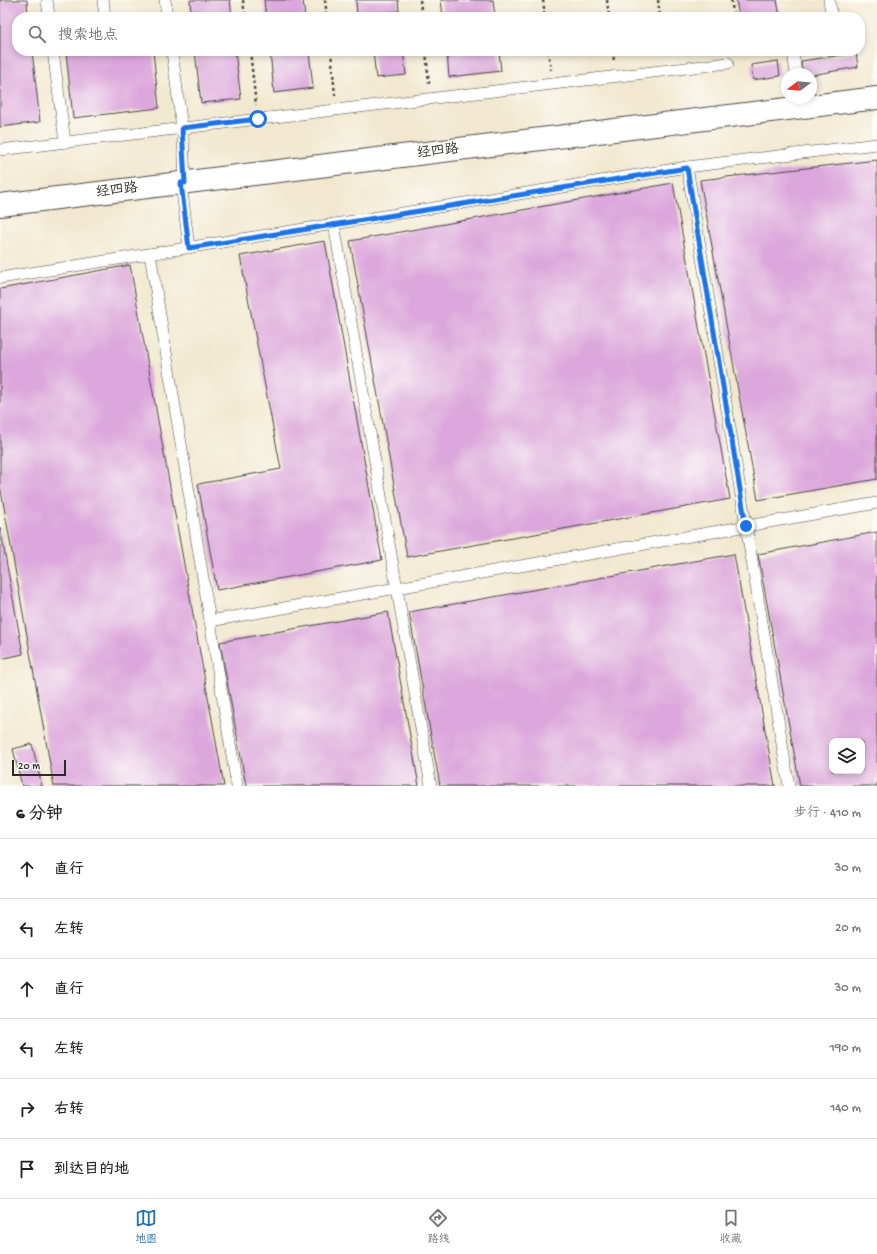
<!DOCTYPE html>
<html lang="zh">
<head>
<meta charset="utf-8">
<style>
	:root { --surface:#fff; --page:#f2f2f2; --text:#222; --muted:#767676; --line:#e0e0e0; --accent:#1f6fb2 }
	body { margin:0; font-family:"Gochi Hand","LXGW WenKai TC",sans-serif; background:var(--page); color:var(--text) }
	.controls { position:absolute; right:12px; bottom:12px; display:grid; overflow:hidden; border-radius:8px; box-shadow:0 2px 6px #0003 }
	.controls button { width:36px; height:36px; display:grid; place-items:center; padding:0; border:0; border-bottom:1px solid var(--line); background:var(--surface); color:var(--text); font:20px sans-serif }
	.compass { position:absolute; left:781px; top:68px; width:36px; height:36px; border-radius:50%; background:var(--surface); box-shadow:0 2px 6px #0003; rotate:254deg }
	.scale { position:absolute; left:12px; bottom:10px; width:54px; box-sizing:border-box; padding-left:4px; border:2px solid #2b2b2b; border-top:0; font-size:11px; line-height:14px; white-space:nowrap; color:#2b2b2b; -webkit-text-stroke:3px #fdfcf7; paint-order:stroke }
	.stop { position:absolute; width:12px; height:12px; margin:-9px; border:3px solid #1a73e8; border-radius:50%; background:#fff }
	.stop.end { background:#1a73e8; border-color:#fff; box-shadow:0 1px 4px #0008 }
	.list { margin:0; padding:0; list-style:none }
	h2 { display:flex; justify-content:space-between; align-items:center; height:52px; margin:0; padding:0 16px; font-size:17px }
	h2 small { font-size:13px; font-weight:400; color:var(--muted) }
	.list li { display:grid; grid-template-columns:26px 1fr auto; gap:12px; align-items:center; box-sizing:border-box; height:60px; padding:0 16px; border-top:1px solid var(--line) }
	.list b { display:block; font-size:15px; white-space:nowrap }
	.list em { font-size:13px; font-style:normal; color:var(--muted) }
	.icon { flex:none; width:22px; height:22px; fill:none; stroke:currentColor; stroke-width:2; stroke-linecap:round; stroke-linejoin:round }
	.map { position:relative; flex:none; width:877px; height:786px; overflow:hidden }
	.search { position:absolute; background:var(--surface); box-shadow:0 2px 6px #0003; left:12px; right:12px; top:12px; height:44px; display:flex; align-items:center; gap:10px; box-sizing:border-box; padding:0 14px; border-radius:16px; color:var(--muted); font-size:15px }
	.sheet { height:412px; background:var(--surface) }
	nav { display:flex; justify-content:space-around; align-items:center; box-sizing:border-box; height:56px; border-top:1px solid var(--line); background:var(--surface); font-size:11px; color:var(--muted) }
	nav a { display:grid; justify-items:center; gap:2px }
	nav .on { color:var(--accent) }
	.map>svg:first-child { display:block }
	.building { fill:#dca7dc; fill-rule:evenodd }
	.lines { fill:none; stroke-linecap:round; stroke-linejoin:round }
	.service-casing { stroke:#494744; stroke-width:12 }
	.tertiary-casing { stroke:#494744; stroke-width:24 }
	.path { stroke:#494744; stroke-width:2.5; stroke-dasharray:3 3; stroke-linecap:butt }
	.service { stroke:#fff; stroke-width:11 }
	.tertiary { stroke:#fff; stroke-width:22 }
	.route { stroke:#1a73e8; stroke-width:5 }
	.labels { text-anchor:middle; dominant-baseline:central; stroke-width:3; stroke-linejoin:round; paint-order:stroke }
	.street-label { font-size:14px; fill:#2b2b2b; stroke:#fdfcf7 }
</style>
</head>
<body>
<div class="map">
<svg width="877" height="786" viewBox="0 0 877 786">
	<rect width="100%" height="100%" fill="#fdfcf7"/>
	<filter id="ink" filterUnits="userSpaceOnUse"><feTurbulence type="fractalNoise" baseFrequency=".025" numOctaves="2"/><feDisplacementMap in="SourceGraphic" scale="8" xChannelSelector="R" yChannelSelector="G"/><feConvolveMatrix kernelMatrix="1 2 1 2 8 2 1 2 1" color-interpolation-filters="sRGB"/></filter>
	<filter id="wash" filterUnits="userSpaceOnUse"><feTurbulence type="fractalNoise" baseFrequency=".012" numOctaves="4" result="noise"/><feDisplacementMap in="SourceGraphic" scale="16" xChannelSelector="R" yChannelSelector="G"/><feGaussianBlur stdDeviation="0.9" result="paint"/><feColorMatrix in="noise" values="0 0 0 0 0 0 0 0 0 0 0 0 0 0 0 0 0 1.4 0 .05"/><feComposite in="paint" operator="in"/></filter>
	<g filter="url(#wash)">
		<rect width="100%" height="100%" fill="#f1e8cf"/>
		<g id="blocks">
			<!-- building -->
			<g class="building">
				<path d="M0 0H27L28 17H17V51H32L40 122 0 127Z"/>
				<path d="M190 0H230L232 17H191Z"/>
				<path d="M264 0H303L305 17H266Z"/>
				<path d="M356 0H398L399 11 357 15Z"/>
				<path d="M441 0H493L495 17H443Z"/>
				<path d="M736 0H777L780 17H739Z"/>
				<path d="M75 51H153L159 108 73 118 66 52Z"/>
				<path d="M195 51H235L241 99 201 103Z"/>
				<path d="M270 51H309L313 88 274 93Z"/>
				<path d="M373 51H403L406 75 376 78Z"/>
				<path d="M447 51H499L501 71 449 77Z"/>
				<path d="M856 53 858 67 811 75 803 74 801 61Z"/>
				<path d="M778 61 780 76 753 80 751 65Z"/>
				<path d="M877 160V479L758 500 700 180Z"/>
				<path d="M673 183 730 499 407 557 350 241Z"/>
				<path d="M325 241 382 560 217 590 198 484 281 469 240 256Z"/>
				<path d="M130 265 224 786H54L0 485V289Z"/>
				<path d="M0 527 23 654 0 659Z"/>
				<path d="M877 532V786H800L758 554ZM832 741H862V771H832Z"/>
				<path d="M734 554 775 786H440L409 612Z"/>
				<path d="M388 612 419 786H246L220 642Z"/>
				<path d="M32 744 42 786H22L13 749Z"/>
			</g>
		</g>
	</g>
	<g filter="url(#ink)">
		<use href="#blocks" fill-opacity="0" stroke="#494744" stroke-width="1"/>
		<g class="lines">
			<!-- service casing -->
			<g class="service-casing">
				<g id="service">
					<path d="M47 0 49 17"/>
					<path d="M103 0 105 17"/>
					<path d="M165 0 167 17"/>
					<path d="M829 0 832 17"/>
					<path d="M53 51 65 142"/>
					<path d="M172 51 183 136 185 183"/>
					<path d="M793 51 796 74"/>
					<path d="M0 150 728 63"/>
					<path d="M687 167 789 786"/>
					<path d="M181 183 189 248"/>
					<path d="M334 224 431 786"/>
					<path d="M150 254 237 786"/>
					<path d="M0 278 687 167 877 144"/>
					<path d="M210 621 877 503"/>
				</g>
			</g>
			<!-- tertiary casing -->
			<g class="tertiary-casing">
				<path id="tertiary" d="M0 205 877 98"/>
			</g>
			<!-- path -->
			<g class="path">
				<path d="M243 0 245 17"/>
				<path d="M325 0 327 17"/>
				<path d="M420 0 422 17"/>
				<path d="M543 0 545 17"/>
				<path d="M607 0 609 17"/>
				<path d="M658 0 660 17"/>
				<path d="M731 0 734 17"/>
				<path d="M250 51 256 105"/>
				<path d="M331 51 335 95"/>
				<path d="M426 51 429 84"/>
				<path d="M548 51 551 70"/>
				<path d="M613 51 614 62"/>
			</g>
			<!-- service -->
			<use href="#service" class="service"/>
			<!-- tertiary -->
			<use href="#tertiary" class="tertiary"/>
		</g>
	</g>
	<g class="lines" filter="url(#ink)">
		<!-- route -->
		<path class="route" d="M258 119 182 128 185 183H181L189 248 687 168 746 526"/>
	</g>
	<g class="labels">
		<!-- street labels -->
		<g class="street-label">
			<text transform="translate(438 152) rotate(-7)">经四路</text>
			<text transform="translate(117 191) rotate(-7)">经四路</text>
		</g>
	</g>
</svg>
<div class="controls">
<button><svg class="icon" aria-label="layers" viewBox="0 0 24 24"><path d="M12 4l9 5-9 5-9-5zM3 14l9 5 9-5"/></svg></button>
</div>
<svg class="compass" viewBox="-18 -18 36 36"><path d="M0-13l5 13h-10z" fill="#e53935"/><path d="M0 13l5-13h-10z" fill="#767676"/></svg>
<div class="scale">20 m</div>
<div class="stop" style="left:258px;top:119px"></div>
<div class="stop end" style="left:746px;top:526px"></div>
<div class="search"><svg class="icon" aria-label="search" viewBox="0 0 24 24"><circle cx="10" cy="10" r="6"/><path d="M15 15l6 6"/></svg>搜索地点</div>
</div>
<section class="sheet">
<h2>6 分钟<small>步行 · 410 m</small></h2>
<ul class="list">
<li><svg class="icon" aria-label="ahead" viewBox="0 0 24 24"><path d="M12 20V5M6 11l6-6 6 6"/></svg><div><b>直行</b></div><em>30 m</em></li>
<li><svg class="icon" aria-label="left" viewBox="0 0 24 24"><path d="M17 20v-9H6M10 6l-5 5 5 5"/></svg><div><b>左转</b></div><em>20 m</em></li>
<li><svg class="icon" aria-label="ahead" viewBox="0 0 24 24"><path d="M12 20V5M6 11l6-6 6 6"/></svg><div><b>直行</b></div><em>30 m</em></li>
<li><svg class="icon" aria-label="left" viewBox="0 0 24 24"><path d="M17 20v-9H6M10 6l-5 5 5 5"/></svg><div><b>左转</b></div><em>190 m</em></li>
<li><svg class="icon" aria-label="right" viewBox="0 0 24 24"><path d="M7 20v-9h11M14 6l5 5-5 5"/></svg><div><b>右转</b></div><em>140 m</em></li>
<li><svg class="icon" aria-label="arrive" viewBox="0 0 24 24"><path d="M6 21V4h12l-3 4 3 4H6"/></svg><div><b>到达目的地</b></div></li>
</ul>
</section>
<nav>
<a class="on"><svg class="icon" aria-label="map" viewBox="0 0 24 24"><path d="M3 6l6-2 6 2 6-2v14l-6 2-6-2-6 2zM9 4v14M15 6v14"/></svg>地图</a>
<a><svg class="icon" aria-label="directions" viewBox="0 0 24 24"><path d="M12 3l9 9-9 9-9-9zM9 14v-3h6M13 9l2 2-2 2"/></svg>路线</a>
<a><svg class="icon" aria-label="saved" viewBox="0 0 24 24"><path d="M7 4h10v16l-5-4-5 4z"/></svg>收藏</a>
</nav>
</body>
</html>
